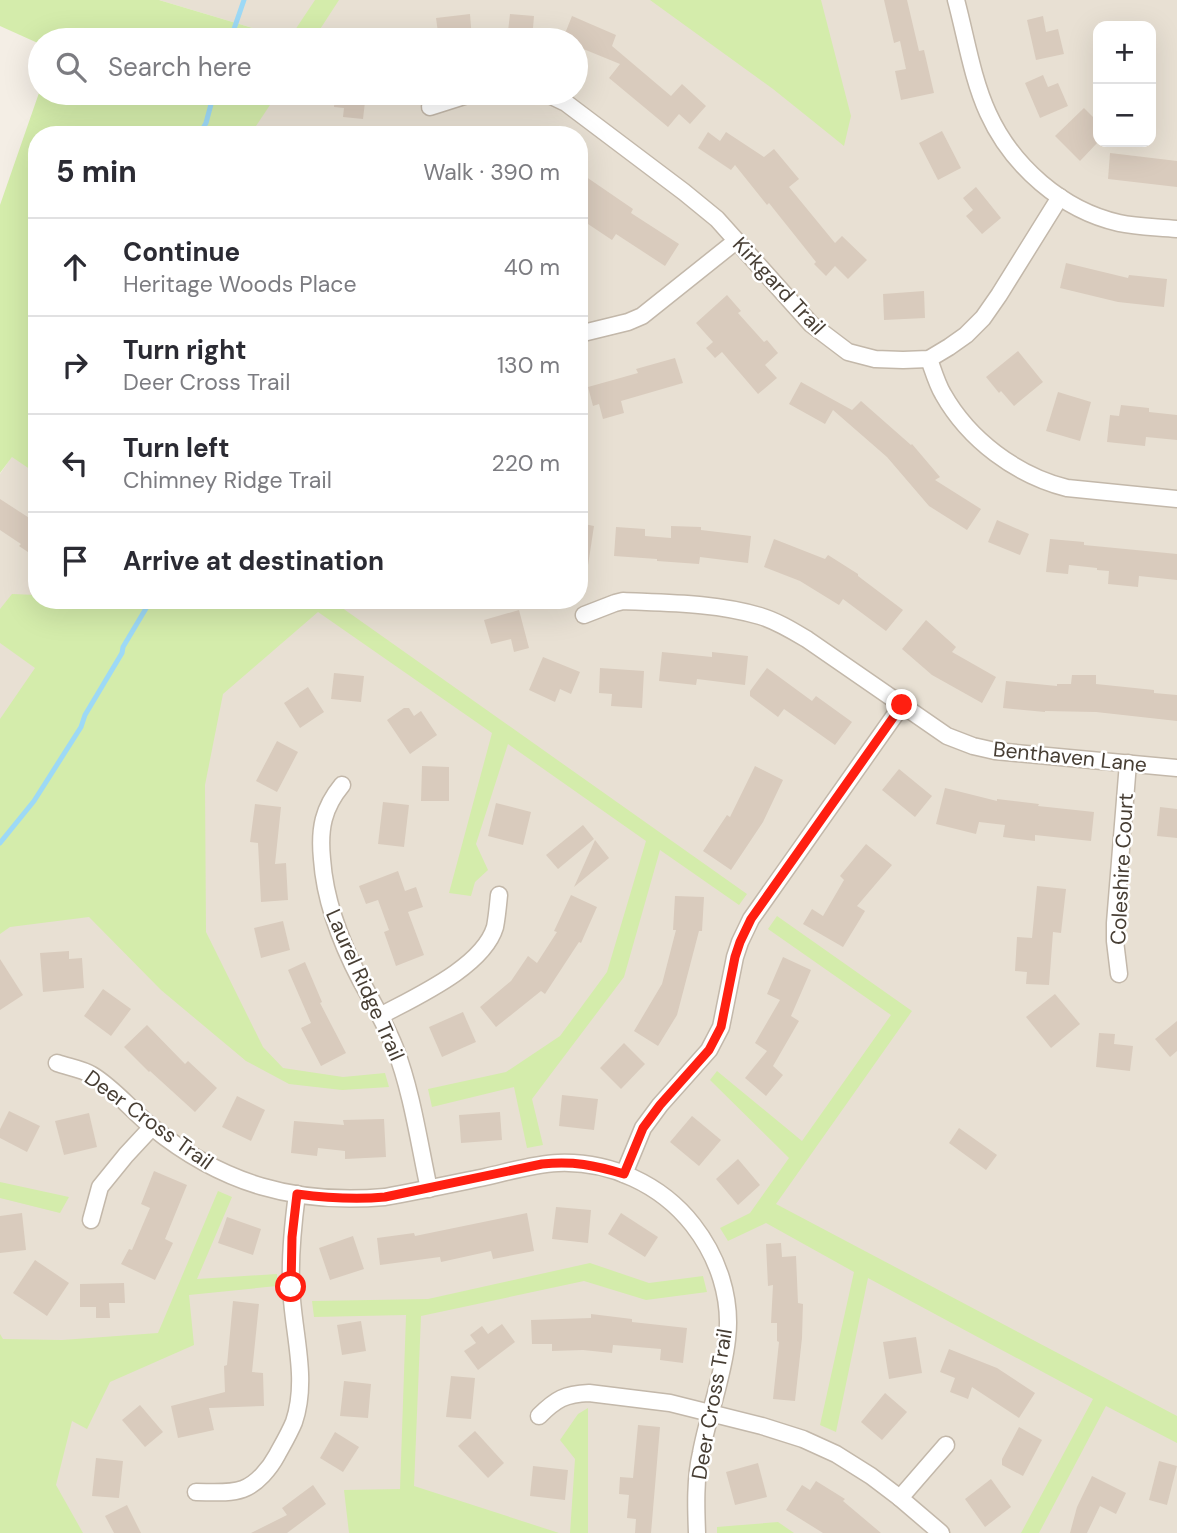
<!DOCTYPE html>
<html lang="en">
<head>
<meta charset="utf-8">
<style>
	:root { --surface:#fff; --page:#f7f7f7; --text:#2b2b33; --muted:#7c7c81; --line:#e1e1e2 }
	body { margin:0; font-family:"DM Sans",sans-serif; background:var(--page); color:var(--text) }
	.controls { position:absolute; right:21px; top:21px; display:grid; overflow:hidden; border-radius:14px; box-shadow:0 7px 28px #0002 }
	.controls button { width:63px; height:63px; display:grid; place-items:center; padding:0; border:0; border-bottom:2px solid var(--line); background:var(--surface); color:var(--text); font:35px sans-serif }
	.stop { position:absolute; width:21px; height:21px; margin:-16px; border:5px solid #ff1f11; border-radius:50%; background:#fff }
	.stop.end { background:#ff1f11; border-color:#fff; box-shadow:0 2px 7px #0008 }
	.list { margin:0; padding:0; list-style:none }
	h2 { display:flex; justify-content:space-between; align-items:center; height:91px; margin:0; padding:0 28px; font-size:30px }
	h2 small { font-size:23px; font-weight:400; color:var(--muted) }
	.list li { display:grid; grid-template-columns:46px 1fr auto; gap:21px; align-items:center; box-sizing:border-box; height:98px; padding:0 28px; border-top:2px solid var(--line) }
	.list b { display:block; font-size:26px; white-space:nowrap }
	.list p { margin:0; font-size:23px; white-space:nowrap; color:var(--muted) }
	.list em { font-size:23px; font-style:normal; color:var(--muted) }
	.icon { flex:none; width:38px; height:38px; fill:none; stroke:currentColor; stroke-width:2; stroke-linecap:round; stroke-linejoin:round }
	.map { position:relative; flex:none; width:1177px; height:1533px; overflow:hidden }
	.search { position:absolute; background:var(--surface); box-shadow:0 7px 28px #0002; left:28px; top:28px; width:560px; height:77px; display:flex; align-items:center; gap:18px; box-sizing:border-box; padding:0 24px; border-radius:38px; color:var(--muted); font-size:26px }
	.panel { position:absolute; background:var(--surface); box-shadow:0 7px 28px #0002; left:28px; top:126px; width:560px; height:483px; border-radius:28px }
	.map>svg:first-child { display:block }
	.residential { fill:#e8e0d3; fill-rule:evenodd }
	.green { fill:#d4ecab }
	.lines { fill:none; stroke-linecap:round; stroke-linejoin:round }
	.stream { stroke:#9dd9f6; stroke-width:5 }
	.building { fill:#d9cbbd }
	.street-casing { stroke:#c3b8aa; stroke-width:19 }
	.street { stroke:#fff; stroke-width:16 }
	.route { stroke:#ff1f11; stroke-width:9 }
	.labels { text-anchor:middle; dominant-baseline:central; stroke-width:5; stroke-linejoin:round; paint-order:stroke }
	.street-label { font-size:21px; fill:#473e34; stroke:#fff }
</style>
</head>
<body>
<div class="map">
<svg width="1177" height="1533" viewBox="0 0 1177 1533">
	<rect width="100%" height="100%" fill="#f4eee5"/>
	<!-- residential -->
	<path class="residential" d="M159 0H1177V1533H0V474L37 420V600H579V135H226L254 93H576V40H289V39ZM1098 26H1151V142H1098Z"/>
	<!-- green -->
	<g class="green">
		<path d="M0 0H159L289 39 315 0H339L313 40H40V44L0 26Z"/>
		<path d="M650 0H821L851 116 844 146 773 89Z"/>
		<path d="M40 90V93H278L250 135H37V474L12 457 0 473V205Z"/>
		<path d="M12 594 37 595V600H331L747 894 739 905 660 850 624 977 532 1099 543 1145 527 1148 514 1087 432 1107 428 1089 506 1072 560 1036 607 972 646 841 508 744 476 844 488 870 475 882 471 896 449 893 492 733 318 612 223 694 205 785 206 932 263 1047 283 1068 343 1077 385 1073 389 1087 342 1090 289 1084 246 1061 161 990 89 917 10 927 0 934V719L35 668 0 643V609Z"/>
		<path d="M777 916 912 1011 776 1204 1177 1416V1443L1106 1406 1039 1533H1021L1093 1399 868 1278 836 1432 820 1425 854 1272 766 1223 728 1241 720 1228 750 1213 789 1158 710 1080 717 1071 802 1141 891 1015 768 929Z"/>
		<path d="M0 1182 69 1197 60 1213 0 1198Z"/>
		<path d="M218 1191 232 1197 197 1279 277 1274V1286L189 1295 194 1345 110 1382 87 1429 72 1421 56 1485 83 1533H0V1334L3 1339 62 1340 158 1333Z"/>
		<path d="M590 1263 649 1283 703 1276 707 1292 646 1300 584 1281 421 1316 414 1486 559 1533H349L344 1490 400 1489 406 1315 314 1317 312 1301 428 1299Z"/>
		<path d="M588 1408V1533H570L575 1459 560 1440 578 1414Z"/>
		<path d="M778 1522 794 1533H717V1527Z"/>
	</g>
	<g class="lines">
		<!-- stream -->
		<g class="stream">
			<path d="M232 40 234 29 244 0"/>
			<path d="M199 135 206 123 214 93"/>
			<path d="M0 843 34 801 81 727 85 715 122 653 123 647 151 600"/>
		</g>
	</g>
	<!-- building -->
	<g class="building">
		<path d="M884 0H907L919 51 924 50 934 93 901 100 895 71 906 69 900 41 894 43Z"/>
		<path d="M470 14 472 40H439L436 18Z"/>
		<path d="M510 14 534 16 533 28 566 31 572 16 616 35 612 46 671 96 682 84 706 106 690 124 679 114 668 127 609 78 620 64 576 46V40H507Z"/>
		<path d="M1043 16 1046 32 1058 29 1064 54 1036 60 1027 20Z"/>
		<path d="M1043 75 1048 87 1058 83 1068 106 1040 118 1025 83Z"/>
		<path d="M335 93H366L363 119 343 117 344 108 334 107Z"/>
		<path d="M1084 108 1098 122V142L1080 161 1055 136Z"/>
		<path d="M942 131 961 168 938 180 919 143Z"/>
		<path d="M708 132 720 141 726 132 764 157 774 149 799 179 789 187 835 243 842 236 867 260 848 279 835 266 826 276 814 264 816 262 769 203 767 205 735 165 731 170 698 148Z"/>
		<path d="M1110 153 1177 161V187L1108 179Z"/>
		<path d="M579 172 633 209 631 213 679 244 665 266 616 234 612 240 579 218Z"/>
		<path d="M976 187 1001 218 982 234 966 216 973 210 963 198Z"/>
		<path d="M1066 263 1128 278 1129 275 1167 279 1164 307 1118 302 1060 288Z"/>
		<path d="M924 291 925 318 884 320 883 294Z"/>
		<path d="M727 295 741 311 738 313 764 342 767 340 778 353 765 365 777 378 758 394 722 352 715 358 706 348 713 342 696 323Z"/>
		<path d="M1018 351 1043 382 1014 406 1001 391 999 393 986 377Z"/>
		<path d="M675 358 683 383 621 401 624 413 603 419 599 404 593 406 588 387 638 373 636 369Z"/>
		<path d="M801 382 852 410 861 401 911 445 912 444 940 477 935 480 981 509 967 530 929 506 887 457 833 410 825 424 789 404Z"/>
		<path d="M1058 392 1091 402 1080 441 1046 431Z"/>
		<path d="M1121 405 1149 408V412L1177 415V440L1146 437 1145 446 1107 442 1110 415 1119 416Z"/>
		<path d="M0 499 37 523V558L19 546 21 544 0 530Z"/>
		<path d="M997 520 1029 534 1020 555 988 542Z"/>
		<path d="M579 523 594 526 587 572 579 571Z"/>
		<path d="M671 526 701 527V530L751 536 748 563 700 557 699 564 657 561V559L614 556 616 527 645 529V536L671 538Z"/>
		<path d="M774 539 825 559 828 555 858 574V576L903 610 886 631 843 599 839 605 800 581 764 567Z"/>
		<path d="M1050 539 1084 542V545L1177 554V580L1139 576 1138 587 1108 584 1109 571 1097 570V568L1069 565 1068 574 1046 572Z"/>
		<path d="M519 610 529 648 514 652 511 639 491 644 484 620Z"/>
		<path d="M926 620 956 647 952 652 996 677 982 703 932 675 902 649Z"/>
		<path d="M662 652 712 657V652L748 656 745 685 697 679 696 685 659 681Z"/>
		<path d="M543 657 580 672 571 694 560 689 555 702 529 690Z"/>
		<path d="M600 668 644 671 642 708 611 706 612 694 599 693Z"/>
		<path d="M767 668 812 701 816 696 852 722 835 745 784 709 778 717 750 696V691Z"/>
		<path d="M334 673 364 676 361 702 331 699Z"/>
		<path d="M1072 675H1096V684L1154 690V693L1177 695V721L1096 712 1045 711V712L1003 708 1006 681 1057 686V684H1071Z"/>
		<path d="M308 687 324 712 300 728 284 703Z"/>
		<path d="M404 708H409L414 716 421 711 437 735 410 754 387 720Z"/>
		<path d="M277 741 298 752 277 792 256 781Z"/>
		<path d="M422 766 449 767V801H421Z"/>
		<path d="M755 766 783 780 763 822 731 870 703 851 727 815 730 817Z"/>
		<path d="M899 769 932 796 915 817 882 790Z"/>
		<path d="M945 788 997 801V799L1039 804 1038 806 1094 812 1091 841 1035 835V841L1003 837 1005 825 979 822 976 834 936 824Z"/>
		<path d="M383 802 409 805 404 847 378 844Z"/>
		<path d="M496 803 531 812 523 845 488 836Z"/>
		<path d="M255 804 281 807 275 864 286 863 288 900 261 902 258 843 250 842Z"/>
		<path d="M1160 807 1177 809V838L1157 836Z"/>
		<path d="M583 825 594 839 558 869 546 855Z"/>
		<path d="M595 840 609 858 574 887Z"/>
		<path d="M866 844 892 865 857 906 865 911 843 947 803 924 812 909 823 916 844 880 840 876Z"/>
		<path d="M398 871 405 891 416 887 423 907 408 912 424 955 396 966 384 932 389 930 378 900 366 904 359 886Z"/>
		<path d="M1037 886 1066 889 1061 933 1053 932 1049 985 1026 984 1027 972 1015 971 1017 937 1032 938Z"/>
		<path d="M571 895 597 907 581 943 579 942 545 994 541 991 496 1027 480 1007 511 981 528 956 537 963 557 932 554 931Z"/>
		<path d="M675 896 704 897 702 931H699L677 1015 658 1046 634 1031 662 984 676 930H673Z"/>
		<path d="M283 921 290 950 261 958 254 928Z"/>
		<path d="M69 951V959L82 958 84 988 43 992 40 953Z"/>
		<path d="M783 957 811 970 791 1016 799 1021 773 1066 783 1075 766 1096 745 1078 767 1051 755 1043 780 1000 767 994Z"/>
		<path d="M0 959 23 995 0 1010Z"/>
		<path d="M305 962 322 1002 320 1003 346 1053 321 1066 301 1028 311 1023 288 970Z"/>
		<path d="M103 989 131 1009 111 1036 84 1016Z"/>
		<path d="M1055 994 1080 1024 1051 1048 1026 1017Z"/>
		<path d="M463 1012 476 1042 442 1057 429 1027Z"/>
		<path d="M1177 1021V1051L1170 1057 1155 1039Z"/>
		<path d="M147 1025 185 1064 188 1061 217 1088 195 1112 150 1071 149 1072 124 1047Z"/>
		<path d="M1099 1033 1115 1034 1114 1044 1133 1046 1130 1071 1096 1067Z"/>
		<path d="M624 1043 645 1064 621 1089 600 1068Z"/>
		<path d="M562 1095 598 1099 594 1130 559 1126Z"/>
		<path d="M237 1096 265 1110 251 1141 222 1127Z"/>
		<path d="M9 1111 40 1126 27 1152 0 1138V1129Z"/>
		<path d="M500 1112 502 1140 461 1143 459 1115Z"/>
		<path d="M89 1113 97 1147 64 1155 55 1121Z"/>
		<path d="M692 1116 721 1140 699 1166 670 1142Z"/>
		<path d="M384 1119 386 1157 345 1159V1151L318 1148 317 1156 291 1153 294 1121 344 1125 343 1120Z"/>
		<path d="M959 1128 997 1155 986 1170 949 1143Z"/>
		<path d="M738 1159 760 1185 738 1205 716 1179Z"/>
		<path d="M154 1171 187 1185 165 1239 173 1243 155 1280 121 1264 129 1249 132 1250 150 1208 141 1204Z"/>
		<path d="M556 1207 591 1210 588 1243 552 1239Z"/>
		<path d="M22 1213 26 1250 0 1253V1216Z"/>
		<path d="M527 1213 534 1251 493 1259 491 1251 441 1262 440 1257 380 1265 377 1238 414 1233 415 1236Z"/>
		<path d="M621 1213 658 1237 645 1257 608 1234Z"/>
		<path d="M227 1217 261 1229 253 1255 218 1243Z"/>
		<path d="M353 1236 364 1269 330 1280 319 1248Z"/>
		<path d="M781 1243 782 1257 796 1256 798 1303 803 1304 802 1338 795 1401 773 1399 779 1342 777 1341V1323H771L773 1285 768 1286 766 1244Z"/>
		<path d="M35 1260 69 1283 47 1316 13 1293Z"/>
		<path d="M124 1283 125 1303H109L110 1318H96V1307H80V1284Z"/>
		<path d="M233 1301 259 1304 252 1372 263 1373 264 1406 209 1408 214 1430 178 1438 171 1406 225 1392 224 1366 227 1365Z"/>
		<path d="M591 1314 632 1319V1322L687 1328 683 1363 660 1360 661 1349 613 1345 612 1353 583 1350 552 1351V1344H532L531 1320 591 1318Z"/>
		<path d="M361 1321 366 1351 342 1355 337 1325Z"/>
		<path d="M502 1324 515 1342 478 1370 464 1351 476 1343 470 1335 482 1326 488 1334Z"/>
		<path d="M916 1337 922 1373 889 1379 883 1342Z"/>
		<path d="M949 1349 997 1368 1035 1393 1019 1418 972 1387 968 1399 950 1392 955 1378 940 1372Z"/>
		<path d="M451 1376 475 1378 471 1419 446 1417Z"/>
		<path d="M344 1381 371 1384 368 1418 340 1416Z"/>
		<path d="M885 1393 907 1412 882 1440 861 1422Z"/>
		<path d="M140 1405 163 1432 145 1447 122 1420Z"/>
		<path d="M638 1425 660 1427 651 1533H635L636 1519 627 1518 629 1495 619 1494 620 1477 633 1478Z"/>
		<path d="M1019 1427 1042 1440 1023 1476 1002 1465V1459Z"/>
		<path d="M475 1431 504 1463 488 1478 458 1446Z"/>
		<path d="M335 1432 359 1447 343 1472 320 1458Z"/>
		<path d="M96 1458 123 1461 119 1498 92 1496Z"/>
		<path d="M1159 1461 1177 1466 1167 1505 1149 1500Z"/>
		<path d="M758 1463 767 1497 735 1505 726 1472Z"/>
		<path d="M533 1466 568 1470 565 1500 530 1496Z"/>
		<path d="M1092 1476 1126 1493 1116 1514 1100 1506 1087 1533H1070L1077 1507Z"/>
		<path d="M991 1479 1011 1507 985 1527 965 1499Z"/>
		<path d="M816 1481 845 1499 843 1501 881 1533H823L786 1510 802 1485 810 1490Z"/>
		<path d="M313 1485 326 1504 287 1533H251L287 1515 282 1508Z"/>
		<path d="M127 1505 141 1533H114L105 1516Z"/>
	</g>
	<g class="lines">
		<!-- street casing -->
		<g class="street-casing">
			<g id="street">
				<path d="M956 0C966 37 972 78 988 113 1012 166 1062 210 1119 223 1137 227 1158 227 1177 229"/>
				<path d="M545 93 566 103 684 192 717 219 811 324 848 352 875 359 903 360 929 359 949 347 966 335 983 318 999 295 1060 197"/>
				<path d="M430 107 474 93"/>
				<path d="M579 334 628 322 642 316 736 241"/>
				<path d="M929 359C933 370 937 384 943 394 969 440 1016 475 1067 488L1177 499"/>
				<path d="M584 615 615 603 623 601C668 603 716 603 760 616 777 621 793 631 808 640L947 736 973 746 995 751 1177 768"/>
				<path d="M342 785C323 808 319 829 322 859 325 903 341 943 361 981 373 1003 386 1025 395 1048 412 1092 419 1143 429 1189"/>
				<path d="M1119 974 1115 941V923L1128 763"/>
				<path d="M380 1016C415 997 483 967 495 927 497 917 498 905 499 895"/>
				<path d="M57 1063C68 1067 82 1069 92 1075 114 1088 132 1111 152 1127 222 1184 296 1205 385 1197 418 1191 451 1184 485 1177 508 1172 533 1164 558 1163 610 1161 661 1184 693 1225 718 1257 732 1298 727 1339 723 1378 708 1415 701 1453 695 1479 696 1507 697 1533"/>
				<path d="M624 1174 643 1128 660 1105 709 1050 721 1027 735 957 740 942 751 919 902 705"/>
				<path d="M91 1220 100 1187 126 1155 152 1127"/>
				<path d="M539 1416C556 1399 565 1394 589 1393L670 1403 762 1426 803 1439 836 1454 871 1476 900 1498 941 1533"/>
				<path d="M196 1492C211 1492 229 1494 243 1489 257 1484 270 1468 277 1455 283 1444 289 1434 294 1422 309 1378 292 1330 291 1284 290 1254 293 1224 297 1194"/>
				<path d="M900 1498 946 1445"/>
			</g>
		</g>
		<!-- street -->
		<use href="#street" class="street"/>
	</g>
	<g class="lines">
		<!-- route -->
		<path class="route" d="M291 1287 292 1237 297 1194C327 1198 355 1200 385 1197L542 1164C574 1161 594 1165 624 1174L643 1128 660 1105 709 1050 721 1027 735 957 740 942 751 919 902 705"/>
	</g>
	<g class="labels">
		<!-- street labels -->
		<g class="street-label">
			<text transform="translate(779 286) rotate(47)">Kirkgard Trail</text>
			<text transform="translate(1070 757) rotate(6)">Benthaven Lane</text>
			<text transform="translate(1122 869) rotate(-87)">Coleshire Court</text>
			<text transform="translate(365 985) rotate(66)">Laurel Ridge Trail</text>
			<text transform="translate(149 1120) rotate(36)">Deer Cross Trail</text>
			<text transform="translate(712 1404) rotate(-80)">Deer Cross Trail</text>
		</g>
	</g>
</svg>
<div class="controls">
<button>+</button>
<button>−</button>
</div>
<div class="stop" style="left:291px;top:1287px"></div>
<div class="stop end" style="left:902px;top:705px"></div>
<div class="search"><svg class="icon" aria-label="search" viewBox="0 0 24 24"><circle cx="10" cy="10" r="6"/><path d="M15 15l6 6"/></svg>Search here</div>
<section class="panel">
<h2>5 min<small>Walk · 390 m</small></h2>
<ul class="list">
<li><svg class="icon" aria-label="ahead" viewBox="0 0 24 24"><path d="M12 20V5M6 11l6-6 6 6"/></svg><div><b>Continue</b><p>Heritage Woods Place</p></div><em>40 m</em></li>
<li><svg class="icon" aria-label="right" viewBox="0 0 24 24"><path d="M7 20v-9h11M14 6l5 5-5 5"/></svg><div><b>Turn right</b><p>Deer Cross Trail</p></div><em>130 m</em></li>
<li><svg class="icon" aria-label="left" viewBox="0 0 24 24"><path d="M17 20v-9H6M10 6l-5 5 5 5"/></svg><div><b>Turn left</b><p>Chimney Ridge Trail</p></div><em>220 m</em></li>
<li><svg class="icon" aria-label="arrive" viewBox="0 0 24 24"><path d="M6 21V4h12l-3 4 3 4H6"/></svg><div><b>Arrive at destination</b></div></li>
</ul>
</section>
</div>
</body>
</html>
